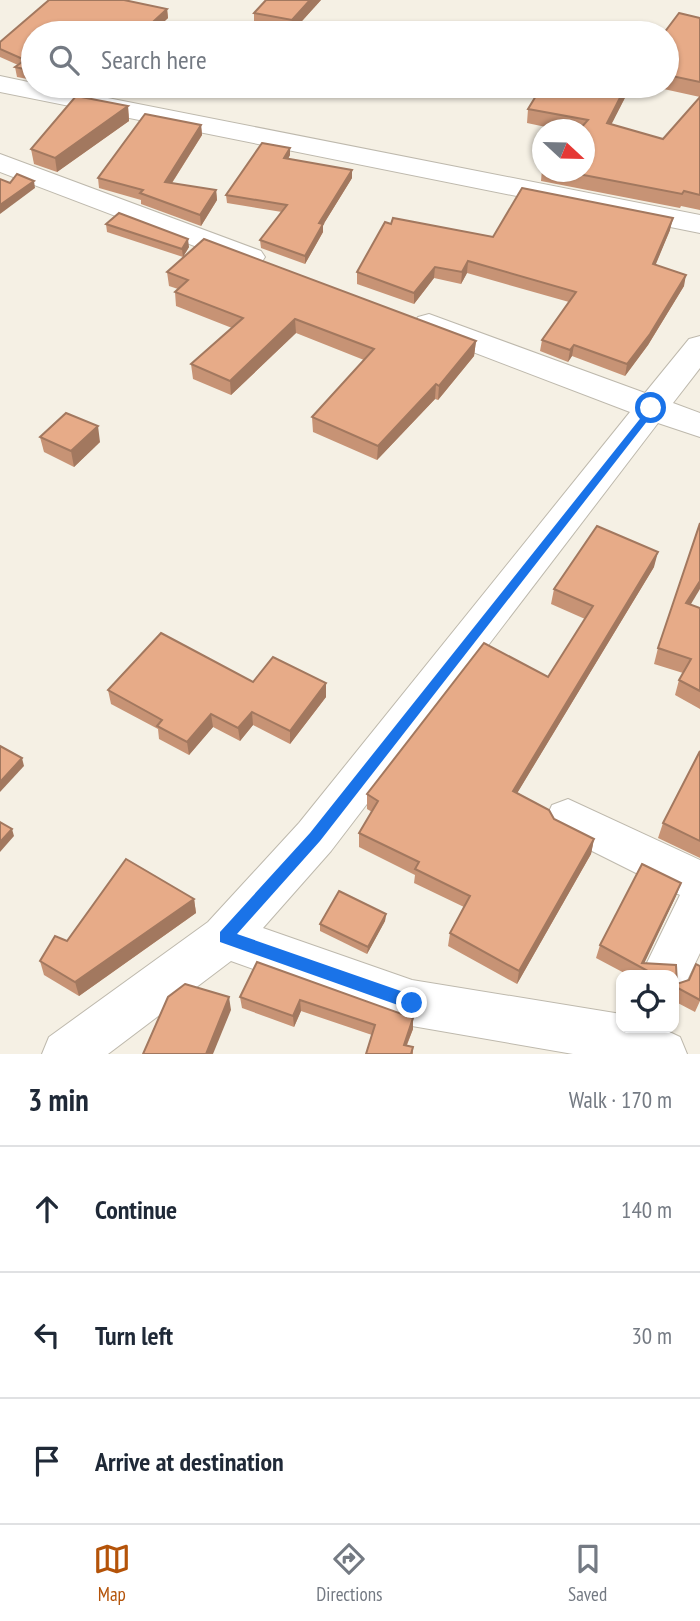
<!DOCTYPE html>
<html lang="en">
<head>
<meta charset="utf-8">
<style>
	:root { --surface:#fff; --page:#f2f2f3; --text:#1f2937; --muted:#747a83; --line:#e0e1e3; --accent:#b45309 }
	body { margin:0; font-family:"PT Sans Narrow",sans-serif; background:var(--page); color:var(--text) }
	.controls { position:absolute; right:21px; bottom:21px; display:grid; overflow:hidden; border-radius:14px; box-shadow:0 2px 5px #0004 }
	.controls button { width:63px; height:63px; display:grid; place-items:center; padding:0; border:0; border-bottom:2px solid var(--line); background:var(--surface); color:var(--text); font:35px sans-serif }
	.compass { position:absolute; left:532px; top:119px; width:63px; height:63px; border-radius:50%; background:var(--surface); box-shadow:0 2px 5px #0004; rotate:112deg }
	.stop { position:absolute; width:21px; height:21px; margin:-16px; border:5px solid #1a73e8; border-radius:50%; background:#fff }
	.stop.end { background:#1a73e8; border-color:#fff; box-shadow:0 2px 7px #0008 }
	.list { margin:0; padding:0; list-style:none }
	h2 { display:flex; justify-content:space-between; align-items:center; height:91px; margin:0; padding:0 28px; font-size:30px }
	h2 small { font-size:23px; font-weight:400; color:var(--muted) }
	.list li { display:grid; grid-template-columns:46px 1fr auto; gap:21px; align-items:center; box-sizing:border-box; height:126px; padding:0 28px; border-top:2px solid var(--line) }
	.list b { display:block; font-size:26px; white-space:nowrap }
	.list em { font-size:23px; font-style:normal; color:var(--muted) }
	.icon { flex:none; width:38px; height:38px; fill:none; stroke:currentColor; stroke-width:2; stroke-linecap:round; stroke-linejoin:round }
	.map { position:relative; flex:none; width:700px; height:1054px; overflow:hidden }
	.search { position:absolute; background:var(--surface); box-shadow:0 2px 5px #0004; left:21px; right:21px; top:21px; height:77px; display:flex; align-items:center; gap:18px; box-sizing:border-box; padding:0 24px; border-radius:38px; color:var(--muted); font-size:26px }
	.sheet { height:469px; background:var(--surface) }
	nav { display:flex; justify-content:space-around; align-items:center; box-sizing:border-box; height:98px; border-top:2px solid var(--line); background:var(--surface); font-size:19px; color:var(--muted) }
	nav a { display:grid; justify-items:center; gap:4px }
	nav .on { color:var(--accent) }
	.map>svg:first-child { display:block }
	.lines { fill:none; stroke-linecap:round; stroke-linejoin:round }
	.minor-casing { stroke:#beb9ad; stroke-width:2 }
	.minor { fill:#fff; fill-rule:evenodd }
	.wall { fill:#c79375 }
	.shaded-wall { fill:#a2785f }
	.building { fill:#e7ab88; stroke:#a2785f; stroke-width:2 }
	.route { fill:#1a73e8 }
</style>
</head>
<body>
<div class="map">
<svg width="700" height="1054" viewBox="0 0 700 1054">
	<rect width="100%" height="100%" fill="#f5f0e4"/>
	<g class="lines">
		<!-- minor casing -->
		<g class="minor-casing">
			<g id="minor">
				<path d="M0 76 33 83V86H47L700 215V233L0 92Z"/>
				<path d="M0 154 261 251 265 257 261 263 250 266 239 263 0 172Z"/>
				<path d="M429 314 645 393 689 339 700 336V368L673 403 700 413V437L658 423 331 851 263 928 412 980 621 1014V1028H661L680 1037 687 1054H573L412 1026 231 961 108 1054H42L49 1037 208 922 299 823 630 412 418 331 413 324 418 317Z"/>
				<path d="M568 799 700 860V953L682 991 674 994V975H641L680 895 552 831 546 818 552 805Z"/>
			</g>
		</g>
		<!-- minor -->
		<use href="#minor" class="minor"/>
	</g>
	<!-- wall -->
	<g class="wall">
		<path d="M49 0H124L167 9 168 18 152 33H33V80L17 77 15 67 18 65 0 57V42Z"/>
		<path d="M321 0 292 32 254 25V13Z"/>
		<path d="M700 18V210L681 206 680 208 541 181 542 169V172H584V130H560L527 123 528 109 542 86H631L611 124 663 139 700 97 650 86H667V33Z"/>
		<path d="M60 86H97L91 92Z"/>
		<path d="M128 106 129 121 57 172 34 164 31 149Z"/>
		<path d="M201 125 202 135 172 183 216 190 217 200 201 226 141 204V200L99 188 98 178Z"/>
		<path d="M290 148V155L288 159 352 178 323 225V232L305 264 261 248 260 240 282 212 227 203 226 195Z"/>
		<path d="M106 224 189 247 183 257 107 232Z"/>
		<path d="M670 230 655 265 684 286 648 345 625 376 572 356 568 362 540 351 542 340 569 302 467 273 461 284 434 278 414 304 357 284V272L493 237Z"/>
		<path d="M167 272 476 341 474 356 438 400 435 399 377 460 313 432 312 417 364 360 296 333 231 395 193 379 191 364 232 328 176 306 175 292 178 289 169 286Z"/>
		<path d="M40 437 100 442 74 467 44 452Z"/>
		<path d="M654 567 517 793 554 819 594 839 591 854 517 984 448 946 450 933 464 907 414 883 415 875 359 847V833L372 812 367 809V794L548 677 585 619 551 604 554 589Z"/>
		<path d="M690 605 700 608V709L675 695 679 680 683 673 654 664 658 648Z"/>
		<path d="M253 682 326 697 290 744 253 725 240 741 213 727 189 755 159 739 158 729 111 704 108 690Z"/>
		<path d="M700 751V858L658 838 663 823Z"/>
		<path d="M642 864 681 883 676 896 644 963 676 965 677 984 689 980 696 964 700 966V1001L695 1012 674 1001V975H628L596 958 600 945Z"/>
		<path d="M194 899 196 913 79 996 44 975 40 961 67 941Z"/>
		<path d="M386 914 385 921 367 954 320 931V924Z"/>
		<path d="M257 962 413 1018V1029L407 1045 413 1047V1054H366L372 1035 301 1011 294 1027 242 1008 240 997Z"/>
	</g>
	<!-- shaded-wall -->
	<g class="shaded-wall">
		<path d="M310 0H321L292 32V20Z"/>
		<path d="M167 9 168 18 152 33H141Z"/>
		<path d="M90 86H97L91 92Z"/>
		<path d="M626 86H631L605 137 607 123Z"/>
		<path d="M128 106 129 121 57 172 55 158Z"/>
		<path d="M201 125 202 135 166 192 165 182Z"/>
		<path d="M290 148V155L284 166V158Z"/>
		<path d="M352 170V178L323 225V232L305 264V256L319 223Z"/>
		<path d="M34 181 35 188 0 214V205Z"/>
		<path d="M216 190 217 200 201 226 200 215Z"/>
		<path d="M673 218 670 230 651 276 653 264Z"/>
		<path d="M188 239 189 247 183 257 182 249Z"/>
		<path d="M468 261 467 273 461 284 462 272Z"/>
		<path d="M435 267 434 278 414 304V293Z"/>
		<path d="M686 275 684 286 648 345 625 376 627 364Z"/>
		<path d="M295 319 296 333 231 395 230 381Z"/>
		<path d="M476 341 474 356 438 400 439 386Z"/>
		<path d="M574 345 572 356 568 362 570 350Z"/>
		<path d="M436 384 435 399 377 460 378 446Z"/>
		<path d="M98 426 100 442 74 467 71 451Z"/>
		<path d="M658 552 654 567 510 805 513 791Z"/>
		<path d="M700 581V589L682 619 686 603Z"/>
		<path d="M326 683V697L290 744V731Z"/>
		<path d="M252 712 253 725 240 741 238 728Z"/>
		<path d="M211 714 213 727 189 755 187 742Z"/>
		<path d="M22 758 24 766 0 792V782Z"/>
		<path d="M12 829 14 836 0 852V842Z"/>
		<path d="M594 839 591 854 517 984 519 971Z"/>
		<path d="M681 883 676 896 642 968V963Z"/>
		<path d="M194 899 196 913 79 996 75 982Z"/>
		<path d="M386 914 385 921 367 954 368 947Z"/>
		<path d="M229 997 231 1010 213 1054H206Z"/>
		<path d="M300 1000 301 1011 294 1027 293 1016Z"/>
		<path d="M413 1018V1029L403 1054 404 1045Z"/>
	</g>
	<!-- building -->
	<g class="building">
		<path d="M49 0H124L167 9 141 33H33V71L15 67 25 60 0 49V42Z"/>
		<path d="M266 0H310L292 20 254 13Z"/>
		<path d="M679 13 700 18V82L667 75V33H664Z"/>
		<path d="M542 86H626L607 123 663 139 700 97V195L684 191 682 194 568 172H584V130H579L588 120 528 109Z"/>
		<path d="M76 96 128 106 55 158 31 149Z"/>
		<path d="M145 114 201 125 165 182 216 190 200 215 140 193 143 190 98 178Z"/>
		<path d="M262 143 290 148 284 158 352 170 319 223 323 224 305 256 260 240 287 205 226 195Z"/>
		<path d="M17 174 34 181 0 205V179L10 183Z"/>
		<path d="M522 188 673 218 653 264 686 275 650 334 627 364 574 345 570 350 542 340 576 292 468 261 462 272 435 267 414 293 357 272 385 222 391 224 393 218 493 237Z"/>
		<path d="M119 213 188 239 182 249 106 224Z"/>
		<path d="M204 239 476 341 439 386 436 384 378 446 312 417 374 349 295 319 230 381 191 364 243 318 175 292 188 280 167 272Z"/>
		<path d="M66 413 98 426 71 451 40 437Z"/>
		<path d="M700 523V581L686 603 700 608V691L679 680 691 659 658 648Z"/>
		<path d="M597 526 658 552 513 791 549 810 554 819 594 839 519 971 450 933 470 896 415 869 419 862 359 833 378 801 367 794 484 643 548 677 593 606 554 589Z"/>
		<path d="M161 633 253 682 273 657 326 683 290 731 252 712 238 728 211 714 187 742 157 726 162 720 108 690Z"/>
		<path d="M0 746 22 758 0 782Z"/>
		<path d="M700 751V841L663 823Z"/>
		<path d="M0 822 12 829 0 842Z"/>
		<path d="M126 859 194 899 75 982 40 961 55 936 67 941Z"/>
		<path d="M642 864 681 883 642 963 676 965 677 984 689 980 696 964 700 966V1000L674 986V975H655L600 945Z"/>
		<path d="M339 891 386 914 368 947 320 924Z"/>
		<path d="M257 962 413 1018 404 1045 413 1047 411 1054H366L375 1025 300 1000 293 1016 240 997Z"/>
		<path d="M185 984 229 997 206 1054H143L168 997Z"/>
	</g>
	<!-- route -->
	<path class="route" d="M651 405 657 408 655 411 320 841 237 934 418 997V1008L412 1010 220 942V932L310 833Z"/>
</svg>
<div class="controls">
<button><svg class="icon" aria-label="locate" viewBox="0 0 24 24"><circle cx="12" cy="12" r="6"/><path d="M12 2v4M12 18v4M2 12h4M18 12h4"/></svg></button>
</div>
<svg class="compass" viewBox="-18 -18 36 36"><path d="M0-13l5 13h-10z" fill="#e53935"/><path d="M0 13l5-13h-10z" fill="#747a83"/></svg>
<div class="stop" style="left:651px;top:408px"></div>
<div class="stop end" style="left:412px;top:1003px"></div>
<div class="search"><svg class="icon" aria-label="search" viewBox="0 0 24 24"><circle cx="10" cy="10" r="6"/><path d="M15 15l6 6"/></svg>Search here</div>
</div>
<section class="sheet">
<h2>3 min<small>Walk · 170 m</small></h2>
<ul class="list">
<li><svg class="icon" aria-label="ahead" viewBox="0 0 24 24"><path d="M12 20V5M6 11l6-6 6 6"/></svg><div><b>Continue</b></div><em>140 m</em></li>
<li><svg class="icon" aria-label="left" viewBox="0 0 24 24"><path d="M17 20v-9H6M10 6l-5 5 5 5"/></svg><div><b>Turn left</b></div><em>30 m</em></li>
<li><svg class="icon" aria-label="arrive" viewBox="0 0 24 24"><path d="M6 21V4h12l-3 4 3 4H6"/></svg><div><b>Arrive at destination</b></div></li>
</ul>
</section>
<nav>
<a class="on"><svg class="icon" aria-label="map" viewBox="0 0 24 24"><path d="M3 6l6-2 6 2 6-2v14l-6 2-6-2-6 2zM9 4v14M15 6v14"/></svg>Map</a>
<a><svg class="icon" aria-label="directions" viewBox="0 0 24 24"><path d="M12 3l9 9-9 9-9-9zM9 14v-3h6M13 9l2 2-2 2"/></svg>Directions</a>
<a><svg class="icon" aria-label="saved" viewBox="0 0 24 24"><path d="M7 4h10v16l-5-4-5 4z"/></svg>Saved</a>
</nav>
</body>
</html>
